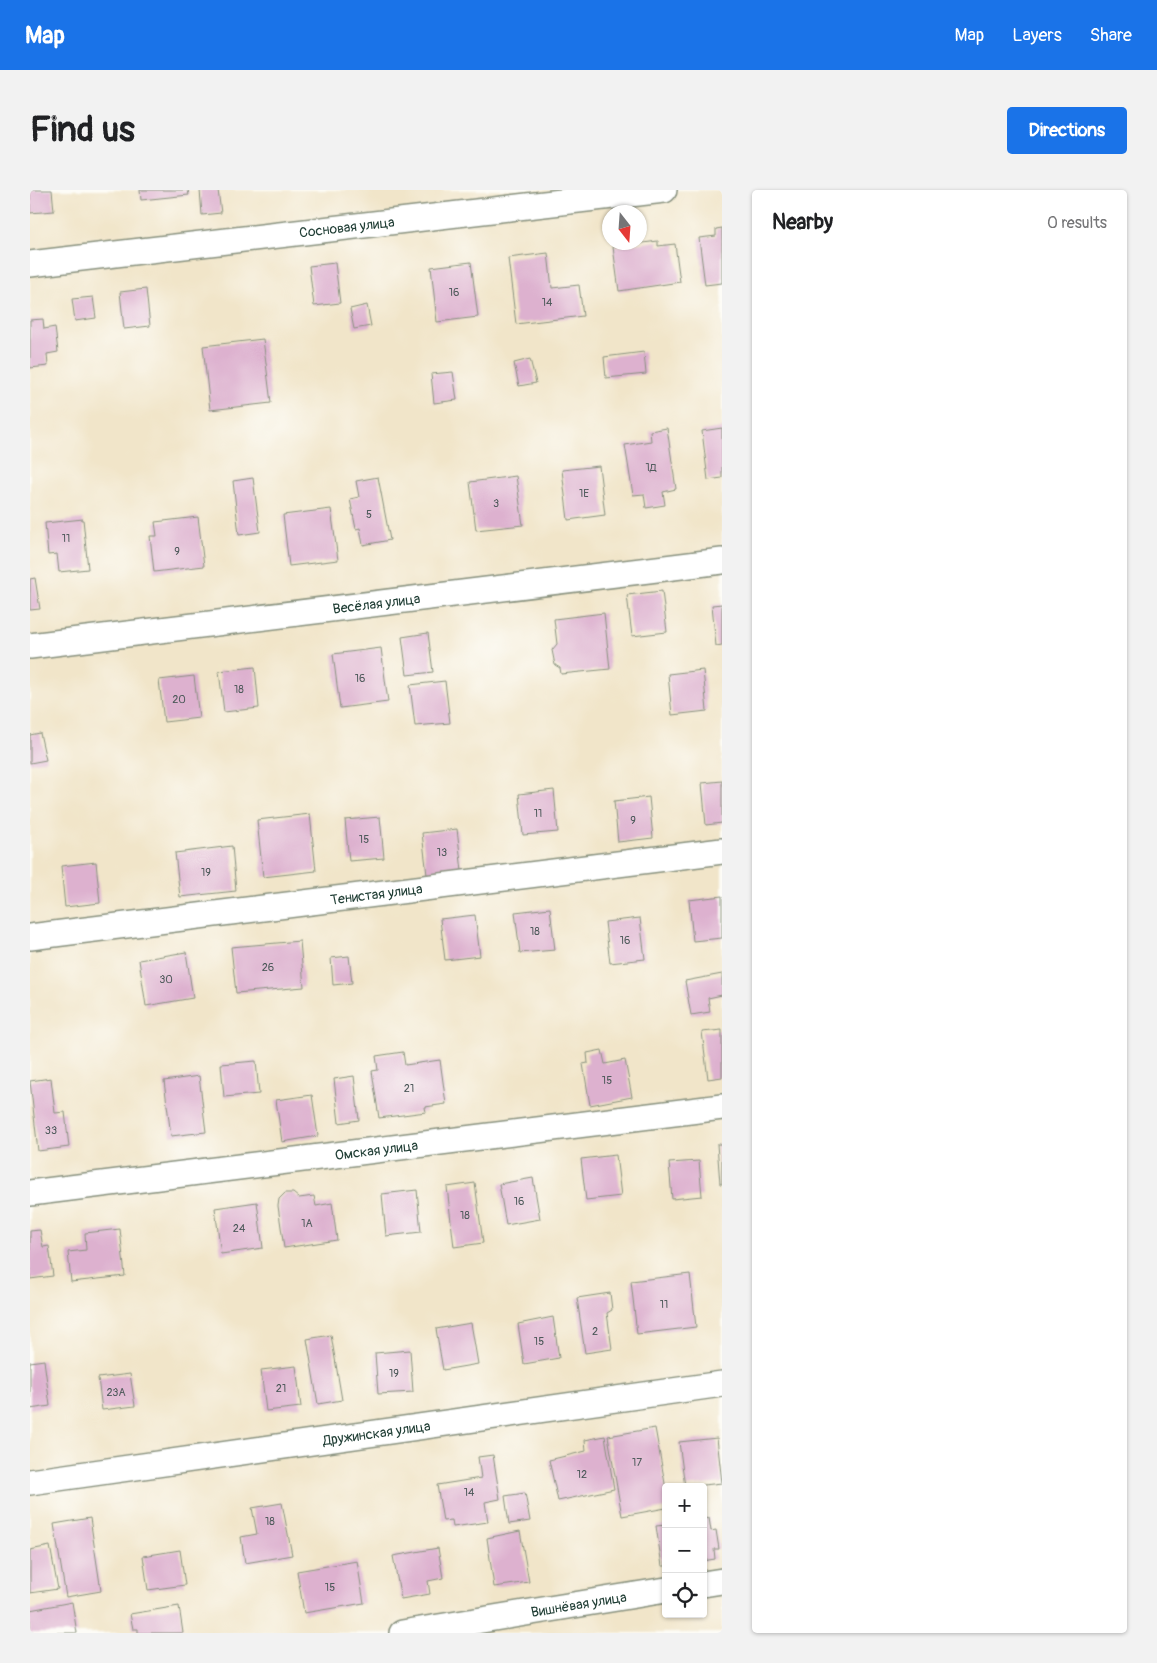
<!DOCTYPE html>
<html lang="en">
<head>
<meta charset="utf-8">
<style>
	:root { --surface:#fff; --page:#f2f2f2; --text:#202124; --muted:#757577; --line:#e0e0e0; --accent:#1a73e8 }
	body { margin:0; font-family:Pangolin,sans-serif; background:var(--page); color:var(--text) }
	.controls { position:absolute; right:15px; bottom:15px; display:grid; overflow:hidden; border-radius:5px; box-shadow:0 1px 4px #0004 }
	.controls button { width:45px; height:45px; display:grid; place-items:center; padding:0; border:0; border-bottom:1px solid var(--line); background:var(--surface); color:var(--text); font:25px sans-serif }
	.compass { position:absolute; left:572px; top:15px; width:45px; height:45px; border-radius:50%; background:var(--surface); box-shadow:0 1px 4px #0004; rotate:163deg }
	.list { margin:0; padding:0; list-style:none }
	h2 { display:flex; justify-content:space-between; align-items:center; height:65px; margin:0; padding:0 20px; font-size:21px }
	h2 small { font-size:16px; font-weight:400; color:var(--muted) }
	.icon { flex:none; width:28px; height:28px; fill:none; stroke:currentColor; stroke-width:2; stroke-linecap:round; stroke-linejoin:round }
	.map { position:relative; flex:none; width:692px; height:1443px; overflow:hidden; border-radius:5px }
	header { display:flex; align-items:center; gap:30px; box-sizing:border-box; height:70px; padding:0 25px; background:var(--accent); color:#fff }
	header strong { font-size:24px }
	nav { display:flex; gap:28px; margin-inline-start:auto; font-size:18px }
	.intro { display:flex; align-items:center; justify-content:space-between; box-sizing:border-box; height:120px; padding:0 30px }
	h1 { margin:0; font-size:35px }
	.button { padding:12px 22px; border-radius:5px; background:var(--accent); color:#fff; font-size:18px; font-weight:700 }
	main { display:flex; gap:30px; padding:0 30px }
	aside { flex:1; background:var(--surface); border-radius:5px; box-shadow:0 1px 4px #0004 }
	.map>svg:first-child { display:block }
	.building { fill:#ddb1cf }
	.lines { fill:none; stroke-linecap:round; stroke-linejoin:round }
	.street-casing { stroke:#88917e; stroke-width:28 }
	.street { stroke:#fff; stroke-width:25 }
	.labels { text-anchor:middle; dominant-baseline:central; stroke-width:4; stroke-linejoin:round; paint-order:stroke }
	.number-label { font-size:11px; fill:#4e5a5b }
	.street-label { font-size:14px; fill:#1f3d34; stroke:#fdfcf7 }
</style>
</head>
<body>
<header>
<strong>Map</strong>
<nav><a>Map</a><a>Layers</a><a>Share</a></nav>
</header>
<div class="intro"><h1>Find us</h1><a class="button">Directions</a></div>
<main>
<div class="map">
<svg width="692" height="1443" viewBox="0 0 692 1443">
	<rect width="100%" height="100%" fill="#fdfcf7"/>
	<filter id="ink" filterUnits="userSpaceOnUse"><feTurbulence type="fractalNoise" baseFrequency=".02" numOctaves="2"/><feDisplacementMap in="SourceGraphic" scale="10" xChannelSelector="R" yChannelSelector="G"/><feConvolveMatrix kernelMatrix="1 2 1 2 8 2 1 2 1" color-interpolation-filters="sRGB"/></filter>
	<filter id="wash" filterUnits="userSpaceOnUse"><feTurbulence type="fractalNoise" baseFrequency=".0096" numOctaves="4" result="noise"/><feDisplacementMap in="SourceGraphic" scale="20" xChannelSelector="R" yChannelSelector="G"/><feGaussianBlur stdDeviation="1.12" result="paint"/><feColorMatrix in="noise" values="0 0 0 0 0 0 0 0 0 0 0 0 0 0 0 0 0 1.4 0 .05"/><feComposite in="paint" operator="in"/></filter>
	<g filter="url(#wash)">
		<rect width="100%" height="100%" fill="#f1e5c9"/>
		<g id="blocks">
			<!-- building -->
			<g class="building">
				<path d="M0 0H22L24 21 0 23Z"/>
				<path d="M110 0H158L159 5 111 10Z"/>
				<path d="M170 0H188L191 23 172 25Z"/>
				<path d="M692 38V93L675 95 669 48 686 46V39Z"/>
				<path d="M628 51V56L645 54 650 92 589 101 583 57Z"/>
				<path d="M518 63 522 98 549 95 553 126 486 134 478 68Z"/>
				<path d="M441 72 448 127 407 132 401 77Z"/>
				<path d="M305 73 310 113 284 116 279 76Z"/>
				<path d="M116 99 120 136 94 139 90 102Z"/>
				<path d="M63 107 66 128 45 131 42 109Z"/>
				<path d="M337 115 341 136 324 139 320 119Z"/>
				<path d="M13 129 14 139 25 137 28 162 17 164 18 176 0 178V130Z"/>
				<path d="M233 149 241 213 180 220 173 156Z"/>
				<path d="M614 162 616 184 576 188 574 167Z"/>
				<path d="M500 169 506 193 489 196 484 173Z"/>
				<path d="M423 182 427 210 404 213 401 184Z"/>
				<path d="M637 238 646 299 633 302 635 315 616 318 614 304 603 305 595 255 621 251 620 241Z"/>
				<path d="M692 238V288L678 290 672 241Z"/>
				<path d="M569 276 575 325 538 330 532 280Z"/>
				<path d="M486 286 493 335 446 340 440 292Z"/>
				<path d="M348 287 360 350 333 355 330 338 326 339 320 309 329 307 326 291Z"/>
				<path d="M223 288 230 342 209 345 203 291Z"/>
				<path d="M301 319 308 370 259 376 253 325Z"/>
				<path d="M168 327 174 376 124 382 120 346H127L125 332Z"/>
				<path d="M53 329 58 379 29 382 27 364 18 365 15 333Z"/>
				<path d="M5 388 10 419 0 420V389Z"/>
				<path d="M632 401 637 442 602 446 597 405Z"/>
				<path d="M692 414V455L686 456 682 415Z"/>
				<path d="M574 423 580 479 531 484 530 478 525 475 522 460 527 454 524 429Z"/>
				<path d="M398 443 403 482 377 485 372 447Z"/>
				<path d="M351 458 358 512 310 518 303 464Z"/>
				<path d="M225 477 229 518 194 522 189 481Z"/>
				<path d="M673 480 677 521 642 525 638 484Z"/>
				<path d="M164 486 169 528 134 532 129 490Z"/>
				<path d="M415 491 420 533 385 536 380 495Z"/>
				<path d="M10 543 16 570 0 573V545Z"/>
				<path d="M692 591V633L676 635 672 593Z"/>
				<path d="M524 600 528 642 493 645 489 604Z"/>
				<path d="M619 607 623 648 588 652 584 611Z"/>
				<path d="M280 624 286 681 233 687 227 630Z"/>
				<path d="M350 627 354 668 319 671 315 630Z"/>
				<path d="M427 639 432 681 397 685 392 643Z"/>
				<path d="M202 656 206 701 150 707 145 663Z"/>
				<path d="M66 672 70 713 35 717 31 676Z"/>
				<path d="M692 706V748L663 751 659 710Z"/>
				<path d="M520 718 525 760 490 763 485 722Z"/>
				<path d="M445 725 450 766 415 770 410 729Z"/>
				<path d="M610 728 615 769 580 773 575 732Z"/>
				<path d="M270 751 274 797 206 803 201 757Z"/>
				<path d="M156 762 163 808 116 816 109 770Z"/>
				<path d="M319 766 322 793 303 795 301 768Z"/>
				<path d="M692 784V805L678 808 680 822 661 825 655 791Z"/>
				<path d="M692 840V887L678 889 672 842Z"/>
				<path d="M572 860 575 874 595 870 602 907 560 915 553 874 558 873 557 863Z"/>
				<path d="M373 862 375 875 410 870 416 914 395 917 396 922 349 928 342 881 348 880 346 866Z"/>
				<path d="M226 871 229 904 194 907 191 874Z"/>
				<path d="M169 886 176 942 141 946 134 891Z"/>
				<path d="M324 886 329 930 309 933 304 889Z"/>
				<path d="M21 888 25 923 35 922 39 957 8 961 0 891Z"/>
				<path d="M282 905 288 946 252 952 246 910Z"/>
				<path d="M687 954H692V994H690Z"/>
				<path d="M586 965 591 1006 556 1010 551 969Z"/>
				<path d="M669 971 672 1006 642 1009 639 973Z"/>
				<path d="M503 988 510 1029 476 1035 469 994Z"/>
				<path d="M445 993 453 1053 424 1057 417 997Z"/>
				<path d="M387 1000 391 1042 356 1046 352 1004Z"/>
				<path d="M255 1003H263L269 1008 284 1006 286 1016 302 1013 307 1050 254 1058 248 1016 249 1009Z"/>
				<path d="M227 1012 233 1058 191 1064 185 1018Z"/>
				<path d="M90 1039 95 1086 41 1092 38 1062 56 1060 55 1043Z"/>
				<path d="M10 1040 13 1057 19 1056 23 1086 0 1089V1041Z"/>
				<path d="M660 1084 666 1137 607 1144 601 1091Z"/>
				<path d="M580 1103 582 1120 577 1123 582 1159 555 1163 547 1108Z"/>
				<path d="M523 1127 529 1168 494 1174 488 1134Z"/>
				<path d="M441 1133 448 1174 413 1180 406 1139Z"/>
				<path d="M301 1145 312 1210 288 1214 277 1149Z"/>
				<path d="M380 1160 383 1202 348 1204 345 1163Z"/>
				<path d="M14 1170 20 1216 0 1219V1172Z"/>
				<path d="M266 1176 271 1217 236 1221 231 1180Z"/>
				<path d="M100 1184 105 1216 72 1220 68 1188Z"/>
				<path d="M625 1238 636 1299V1318L592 1326 578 1246Z"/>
				<path d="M575 1246 584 1299 528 1311 519 1270 556 1261 555 1250Z"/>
				<path d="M687 1248 692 1293 655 1297 649 1252Z"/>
				<path d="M463 1265 470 1309 455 1312 458 1332 423 1337 422 1330 413 1331 407 1295 451 1288 448 1267Z"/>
				<path d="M495 1303 500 1331 479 1334 475 1306Z"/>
				<path d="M252 1313 262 1365 215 1373 211 1347 227 1344 222 1318Z"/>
				<path d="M60 1328 71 1401 36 1407 24 1334Z"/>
				<path d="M679 1328 681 1341 686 1340 689 1359H684L685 1369 673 1371V1329Z"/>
				<path d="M636 1335V1376H632L626 1336Z"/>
				<path d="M490 1341 499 1392 464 1397 457 1348Z"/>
				<path d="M20 1356 28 1399 0 1403V1360Z"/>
				<path d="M408 1358 413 1388 398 1391 400 1404 371 1409 363 1366Z"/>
				<path d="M150 1360 155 1395 118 1400 113 1366Z"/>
				<path d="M327 1371 334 1413 274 1423 267 1381Z"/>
				<path d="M42 1412 47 1443H0V1420Z"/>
				<path d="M149 1416 153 1443H108V1439H103L100 1424Z"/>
			</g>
		</g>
	</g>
	<g filter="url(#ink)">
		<use href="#blocks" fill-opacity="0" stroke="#88917e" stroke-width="1"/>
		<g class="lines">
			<!-- street casing -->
			<g class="street-casing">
				<g id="street">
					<path id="s1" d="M0 74 634 0"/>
					<path id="s2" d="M0 456 692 371"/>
					<path id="s3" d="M0 747 692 661"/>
					<path id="s4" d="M0 1003 692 917"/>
					<path id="s5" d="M0 1292 692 1194"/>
					<path d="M673 1394 692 1391"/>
					<path id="s6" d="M372 1443 636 1400"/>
				</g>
			</g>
			<!-- street -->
			<use href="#street" class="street"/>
		</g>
	</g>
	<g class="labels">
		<!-- number labels -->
		<g class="number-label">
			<text x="424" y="102">16</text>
			<text x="517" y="112">14</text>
			<text x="621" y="277">1Д</text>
			<text x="554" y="303">1Е</text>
			<text x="466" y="313">3</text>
			<text x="339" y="324">5</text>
			<text x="36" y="348">11</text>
			<text x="147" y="361">9</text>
			<text x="330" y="488">16</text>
			<text x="209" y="499">18</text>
			<text x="149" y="509">20</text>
			<text x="508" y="623">11</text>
			<text x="603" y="630">9</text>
			<text x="334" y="649">15</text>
			<text x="412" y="662">13</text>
			<text x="176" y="682">19</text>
			<text x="505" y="741">18</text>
			<text x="595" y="750">16</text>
			<text x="238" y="777">26</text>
			<text x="136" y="789">30</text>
			<text x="577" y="890">15</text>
			<text x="379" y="898">21</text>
			<text x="21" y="940">33</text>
			<text x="489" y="1011">16</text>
			<text x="435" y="1025">18</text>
			<text x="277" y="1033">1А</text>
			<text x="209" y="1038">24</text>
			<text x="634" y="1114">11</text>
			<text x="565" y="1141">2</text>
			<text x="509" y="1151">15</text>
			<text x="364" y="1183">19</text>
			<text x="251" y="1198">21</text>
			<text x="86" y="1202">23А</text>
			<text x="607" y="1272">17</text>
			<text x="552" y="1284">12</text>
			<text x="439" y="1302">14</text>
			<text x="240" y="1331">18</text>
			<text x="300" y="1397">15</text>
		</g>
		<!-- street labels -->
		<g class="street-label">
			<text stroke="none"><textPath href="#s1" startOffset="319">Сосновая улица</textPath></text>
			<text stroke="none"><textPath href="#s2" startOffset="349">Весёлая улица</textPath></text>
			<text stroke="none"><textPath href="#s3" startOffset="349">Тенистая улица</textPath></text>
			<text stroke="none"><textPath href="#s4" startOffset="349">Омская улица</textPath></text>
			<text stroke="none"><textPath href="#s5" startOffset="350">Дружинская улица</textPath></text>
			<text stroke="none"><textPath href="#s6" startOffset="179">Вишнёвая улица</textPath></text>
		</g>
	</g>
</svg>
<div class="controls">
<button>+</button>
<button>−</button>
<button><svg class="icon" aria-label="locate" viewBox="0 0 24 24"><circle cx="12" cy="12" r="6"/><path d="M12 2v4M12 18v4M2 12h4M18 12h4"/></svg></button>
</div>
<svg class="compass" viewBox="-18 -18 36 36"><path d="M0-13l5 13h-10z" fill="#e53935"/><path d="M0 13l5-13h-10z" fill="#757577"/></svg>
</div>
<aside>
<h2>Nearby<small>0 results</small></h2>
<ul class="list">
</ul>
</aside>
</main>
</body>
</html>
